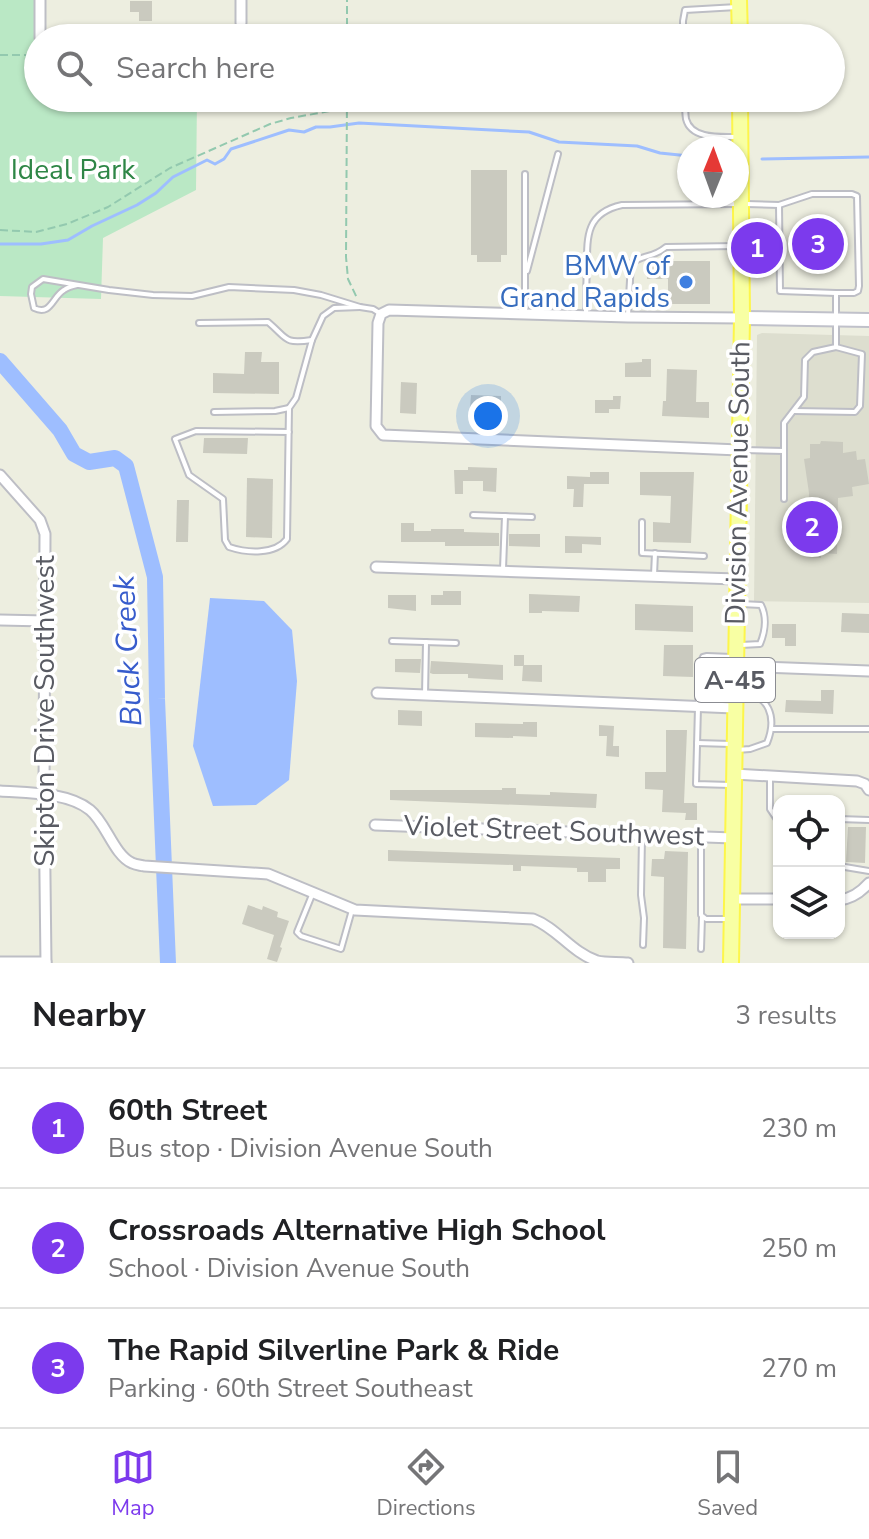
<!DOCTYPE html>
<html lang="en">
<head>
<meta charset="utf-8">
<style>
	:root { --surface:#fff; --page:#f6f6f6; --text:#202124; --muted:#757577; --line:#e0e0e0; --accent:#7c3aed }
	body { margin:0; font-family:"Nunito Sans",sans-serif; background:var(--page); color:var(--text) }
	.controls { position:absolute; right:24px; bottom:24px; display:grid; overflow:hidden; border-radius:16px; box-shadow:0 2px 6px #0004 }
	.controls button { width:72px; height:72px; display:grid; place-items:center; padding:0; border:0; border-bottom:2px solid var(--line); background:var(--surface); color:var(--text); font:40px sans-serif }
	.compass { position:absolute; left:677px; top:136px; width:72px; height:72px; border-radius:50%; background:var(--surface); box-shadow:0 2px 6px #0004; rotate:1deg }
	.you { position:absolute; left:488px; top:416px; width:28px; height:28px; margin:-20px; border:6px solid #fff; border-radius:50%; background:#1a73e8; box-shadow:0 0 0 12px #1a73e833 }
	.badge { display:grid; place-items:center; width:52px; height:52px; border-radius:50%; background:var(--accent); color:#fff; font-size:26px; font-weight:700 }
	.pin { position:absolute; translate:-50% -50%; border:4px solid #fff; box-shadow:0 2px 8px #0006 }
	.list { margin:0; padding:0; list-style:none }
	h2 { display:flex; justify-content:space-between; align-items:center; height:104px; margin:0; padding:0 32px; font-size:34px }
	h2 small { font-size:26px; font-weight:400; color:var(--muted) }
	.list li { display:grid; grid-template-columns:52px 1fr auto; gap:24px; align-items:center; box-sizing:border-box; height:120px; padding:0 32px; border-top:2px solid var(--line) }
	.list b { display:block; font-size:30px; white-space:nowrap }
	.list p { margin:0; font-size:26px; white-space:nowrap; color:var(--muted) }
	.list em { font-size:26px; font-style:normal; color:var(--muted) }
	.icon { flex:none; width:44px; height:44px; fill:none; stroke:currentColor; stroke-width:2; stroke-linecap:round; stroke-linejoin:round }
	.map { position:relative; flex:none; width:869px; height:963px; overflow:hidden }
	.search { position:absolute; background:var(--surface); box-shadow:0 2px 6px #0004; left:24px; right:24px; top:24px; height:88px; display:flex; align-items:center; gap:20px; box-sizing:border-box; padding:0 28px; border-radius:44px; color:var(--muted); font-size:30px }
	.sheet { height:464px; background:var(--surface) }
	nav { display:flex; justify-content:space-around; align-items:center; box-sizing:border-box; height:112px; border-top:2px solid var(--line); background:var(--surface); font-size:22px; color:var(--muted) }
	nav a { display:grid; justify-items:center; gap:4px }
	nav .on { color:var(--accent) }
	.map>svg:first-child { display:block }
	.education { fill:#dddecf }
	.green { fill:#bae8c5 }
	.water { fill:#9ebeff }
	.lines { fill:none; stroke-linecap:round; stroke-linejoin:round }
	.stream { stroke:#9ebeff; stroke-width:3 }
	.river { stroke:#9ebeff; stroke-width:16 }
	.building { fill:#cacabf }
	.service-casing { stroke:#bdbec5; stroke-width:8 }
	.minor-casing { stroke:#bdbec5; stroke-width:13 }
	.secondary-casing { stroke:#c0c1ca; stroke-width:16 }
	.primary-casing { stroke:#fdf64a; stroke-width:18 }
	.path { stroke:#93c9af; stroke-width:2; stroke-dasharray:8 4; stroke-linecap:butt }
	.service { stroke:#fff; stroke-width:4 }
	.minor { stroke:#fff; stroke-width:9 }
	.secondary { stroke:#fff; stroke-width:12 }
	.primary { stroke:#f8ffa3; stroke-width:14 }
	.shop-dot { fill:#3f7fe0; stroke:#fff; stroke-width:3 }
	.labels { text-anchor:middle; dominant-baseline:central; stroke-width:7; stroke-linejoin:round; paint-order:stroke }
	.shield { fill:#fff; stroke:#8b8c92; stroke-width:2 }
	.shield-label { font-size:26px; font-weight:bold; fill:#595b63 }
	.park-label { font-size:28px; fill:#2e8646; stroke:#fff }
	.shop-label { font-size:28px; fill:#366cbe; stroke:#fff; text-anchor:end }
	.street-label { font-size:28px; fill:#595b63; stroke:#fff }
	.water-label { font-size:30px; font-style:italic; fill:#375ccc; stroke:#fff }
</style>
</head>
<body>
<div class="map">
<svg width="869" height="963" viewBox="0 0 869 963">
	<rect width="100%" height="100%" fill="#edeee0"/>
	<!-- education -->
	<path class="education" d="M762 333 869 336V603L754 601 757 335Z"/>
	<!-- green -->
	<path class="green" d="M0 0H37L38 98H197L196 190 103 238 101 299 0 296Z"/>
	<!-- water -->
	<path class="water" d="M210 598 264 601 292 630 297 681 289 780 256 805 213 806 193 746Z"/>
	<g class="lines">
		<!-- stream -->
		<g class="stream">
			<path d="M762 159 869 157"/>
			<path d="M0 244H41L68 240 92 226 137 205 156 193 173 177 207 160 215 164 224 159 231 149 289 130 304 132 316 127H330L359 123 529 132 559 142 637 146 660 153 689 156"/>
		</g>
		<!-- river -->
		<path class="river" d="M0 361 60 430 74 454 89 462 115 458 126 466 155 577 157 699 168 963"/>
	</g>
	<!-- building -->
	<g class="building">
		<path d="M130 1H152V21H139V12H130Z"/>
		<path d="M471 170H507V255H501V262H477V255H471Z"/>
		<path d="M647 261H710V304H668V279H647Z"/>
		<path d="M245 352H262L261 362H279V394L213 393V373L244 374Z"/>
		<path d="M642 359H651V377H625V363L642 362Z"/>
		<path d="M667 369 697 370 696 402H709V418L662 416 663 401H666Z"/>
		<path d="M401 382 417 383 416 414 400 413Z"/>
		<path d="M471 395 501 396V409L470 408Z"/>
		<path d="M613 396H621L620 409H609V413H595V400H613Z"/>
		<path d="M204 438H248L247 454 203 453Z"/>
		<path d="M821 441 843 442V453L856 451 857 460 865 459 869 484 852 487 853 496 838 498 837 554 821 553V558L805 557V544H808L809 493 804 459 810 458V444H820Z"/>
		<path d="M468 467 497 468 496 492 483 491V481H463V494H455L454 470H468Z"/>
		<path d="M590 472H609V484H584L583 507H573L574 489H567V476L590 477Z"/>
		<path d="M640 472H694L691 543 653 542V522L670 523 671 496 640 495Z"/>
		<path d="M247 478 273 479 272 538 246 537Z"/>
		<path d="M177 500H189L188 542H176Z"/>
		<path d="M401 523H414V531H431V529H464V532L499 533V546H445V542H401Z"/>
		<path d="M509 534H540V547L509 546Z"/>
		<path d="M565 536 601 537V545L582 544V553H565Z"/>
		<path d="M443 591H461V605H431V595H443Z"/>
		<path d="M529 594 580 596 579 612 542 611V613H529Z"/>
		<path d="M388 595H416V611L388 608Z"/>
		<path d="M635 604 693 606V632L635 630Z"/>
		<path d="M842 613 869 614V633L841 632Z"/>
		<path d="M772 624H796V646H785V638H772Z"/>
		<path d="M664 645H693V677L663 676Z"/>
		<path d="M514 655H524V665H542V682L522 681 523 666H514Z"/>
		<path d="M395 659H421L420 673 395 672Z"/>
		<path d="M431 661 503 665V680L468 678V674H433L430 673Z"/>
		<path d="M821 690H834L833 714 785 712 786 700 821 701Z"/>
		<path d="M398 710 422 711V726L398 725Z"/>
		<path d="M523 722H537V737L513 736V738L475 737V723L523 724Z"/>
		<path d="M599 725 614 726 613 746H619V757L606 756 607 736H599Z"/>
		<path d="M666 730H687L684 803H697V820H685L686 813 662 812 663 790 645 789V772H666Z"/>
		<path d="M502 788H516V794L550 795V792L597 794 596 808 390 800V790H502Z"/>
		<path d="M848 827H866L865 863 846 862Z"/>
		<path d="M388 850 620 858V869H606V882H588V872H577V868L521 866V871H513V865L388 861Z"/>
		<path d="M665 851 688 852 686 949 663 948 664 877 651 876 652 859H664Z"/>
		<path d="M248 905 262 910 263 906 278 912 277 917 289 921 280 947 282 948 277 962 267 959 274 935 242 924Z"/>
	</g>
	<g class="lines">
		<!-- service casing -->
		<g class="service-casing">
			<g id="service">
				<path d="M683 38V21L685 10 737 7"/>
				<path d="M685 98C685 105 685 113 686 119 691 139 719 137 735 137"/>
				<path d="M525 174V312"/>
				<path d="M779 205 780 291 836 293"/>
				<path d="M527 271 558 154"/>
				<path d="M77 285C72 286 68 287 64 290 52 297 51 316 34 308L31 294 32 287 43 279 109 290 153 295 192 296 229 287 294 290 321 295 360 307 373 309 381 314"/>
				<path d="M586 314C586 299 586 284 587 269 587 238 585 213 622 205L737 204"/>
				<path d="M628 315 631 263C645 254 653 258 666 247L737 246"/>
				<path d="M199 323 268 322C288 339 283 344 312 340"/>
				<path d="M794 411 855 412 860 406 862 354 836 347"/>
				<path d="M214 412 275 411 289 408"/>
				<path d="M289 432 196 431 175 439 189 475 223 499 225 540 229 547C247 553 275 555 287 539L289 408 296 398 312 340 323 316 334 308 360 307"/>
				<path d="M743 450 784 451V423L804 397 805 360 813 352 836 347V293H854L858 291 859 286 857 196 852 194H812L779 205 746 204"/>
				<path d="M784 499V451"/>
				<path d="M473 515 532 517"/>
				<path d="M642 522V553L704 556"/>
				<path d="M503 569 505 516"/>
				<path d="M654 575 655 553"/>
				<path d="M741 604 761 605C767 617 765 632 760 644L741 645"/>
				<path d="M392 641 456 643"/>
				<path d="M425 695 426 642"/>
				<path d="M773 729H869"/>
				<path d="M697 743 731 744"/>
				<path d="M737 750 750 749 767 743C777 718 770 693 739 693"/>
				<path d="M770 778V809L776 818H779"/>
				<path d="M730 785 696 784 698 707 701 662 703 657 707 656 732 657"/>
				<path d="M839 819 869 820"/>
				<path d="M642 837 641 895 644 918 643 945"/>
				<path d="M701 839V915L706 919H727"/>
				<path d="M839 866 869 871"/>
				<path d="M312 895 297 932 301 936 341 949 352 910"/>
				<path d="M701 949 702 917"/>
			</g>
		</g>
		<!-- minor casing -->
		<g class="minor-casing">
			<g id="minor">
				<path d="M40 0V38"/>
				<path d="M241 0V23"/>
				<path d="M36 56 38 47"/>
				<path d="M739 450 383 435 376 426 378 323 381 314 389 310 628 317 742 318"/>
				<path d="M0 475 40 520 45 534 44 794 46 963"/>
				<path d="M376 567 736 579"/>
				<path d="M0 620 46 621"/>
				<path d="M735 666 869 671"/>
				<path d="M377 693 734 708"/>
				<path d="M734 774 857 781 865 784 869 790"/>
				<path d="M0 791C27 793 68 792 90 810 106 823 114 855 132 863 136 865 140 865 144 866L268 874 355 910 533 919C557 928 571 952 597 961 606 963 618 962 628 963"/>
				<path d="M375 825 733 838"/>
				<path d="M732 899H779"/>
				<path d="M839 900C851 899 861 892 869 883"/>
				<path d="M0 962H46"/>
			</g>
		</g>
		<!-- secondary casing -->
		<g class="secondary-casing">
			<path id="secondary" d="M742 318 869 320"/>
		</g>
		<!-- primary casing -->
		<g class="primary-casing">
			<g id="primary">
				<path d="M739 0 740 38"/>
				<path d="M731 963 742 318 740 98"/>
			</g>
		</g>
		<!-- path -->
		<g class="path">
			<path d="M347 38V0"/>
			<path d="M0 55H26"/>
			<path d="M347 98 346 257 348 279 357 298"/>
			<path d="M0 230 36 232 67 224 108 207 170 168 270 124 291 118 347 108"/>
		</g>
		<!-- service -->
		<use href="#service" class="service"/>
		<!-- minor -->
		<use href="#minor" class="minor"/>
		<!-- secondary -->
		<use href="#secondary" class="secondary"/>
		<!-- primary -->
		<use href="#primary" class="primary"/>
	</g>
	<!-- markers -->
	<circle class="shop-dot" cx="686" cy="282" r="8"/>
	<g class="labels">
		<!-- shield labels -->
		<rect class="shield" x="695" y="658" width="80" height="44" rx="6"/>
		<g class="shield-label">
			<text x="735" y="680">A-45</text>
		</g>
		<!-- park labels -->
		<g class="park-label">
			<text x="73" y="170">Ideal Park</text>
		</g>
		<!-- shop labels -->
		<g class="shop-label">
			<text x="670" y="266">BMW of<tspan x="670" dy="32">Grand Rapids</tspan></text>
		</g>
		<!-- street labels -->
		<g class="street-label">
			<text transform="translate(738 483) rotate(-89)">Division Avenue South</text>
			<text transform="translate(45 711) rotate(-90)">Skipton Drive Southwest</text>
			<text transform="translate(554 831) rotate(2)">Violet Street Southwest</text>
		</g>
		<!-- water labels -->
		<g class="water-label">
			<text transform="translate(128 651) rotate(-93)">Buck Creek</text>
		</g>
	</g>
</svg>
<div class="controls">
<button><svg class="icon" aria-label="locate" viewBox="0 0 24 24"><circle cx="12" cy="12" r="6"/><path d="M12 2v4M12 18v4M2 12h4M18 12h4"/></svg></button>
<button><svg class="icon" aria-label="layers" viewBox="0 0 24 24"><path d="M12 4l9 5-9 5-9-5zM3 14l9 5 9-5"/></svg></button>
</div>
<svg class="compass" viewBox="-18 -18 36 36"><path d="M0-13l5 13h-10z" fill="#e53935"/><path d="M0 13l5-13h-10z" fill="#757577"/></svg>
<div class="you"></div>
<div class="pin badge" style="left:757px;top:248px">1</div>
<div class="pin badge" style="left:812px;top:527px">2</div>
<div class="pin badge" style="left:818px;top:244px">3</div>
<div class="search"><svg class="icon" aria-label="search" viewBox="0 0 24 24"><circle cx="10" cy="10" r="6"/><path d="M15 15l6 6"/></svg>Search here</div>
</div>
<section class="sheet">
<h2>Nearby<small>3 results</small></h2>
<ul class="list">
<li><span class="badge">1</span><div><b>60th Street</b><p>Bus stop · Division Avenue South</p></div><em>230 m</em></li>
<li><span class="badge">2</span><div><b>Crossroads Alternative High School</b><p>School · Division Avenue South</p></div><em>250 m</em></li>
<li><span class="badge">3</span><div><b>The Rapid Silverline Park &amp; Ride</b><p>Parking · 60th Street Southeast</p></div><em>270 m</em></li>
</ul>
</section>
<nav>
<a class="on"><svg class="icon" aria-label="map" viewBox="0 0 24 24"><path d="M3 6l6-2 6 2 6-2v14l-6 2-6-2-6 2zM9 4v14M15 6v14"/></svg>Map</a>
<a><svg class="icon" aria-label="directions" viewBox="0 0 24 24"><path d="M12 3l9 9-9 9-9-9zM9 14v-3h6M13 9l2 2-2 2"/></svg>Directions</a>
<a><svg class="icon" aria-label="saved" viewBox="0 0 24 24"><path d="M7 4h10v16l-5-4-5 4z"/></svg>Saved</a>
</nav>
</body>
</html>
